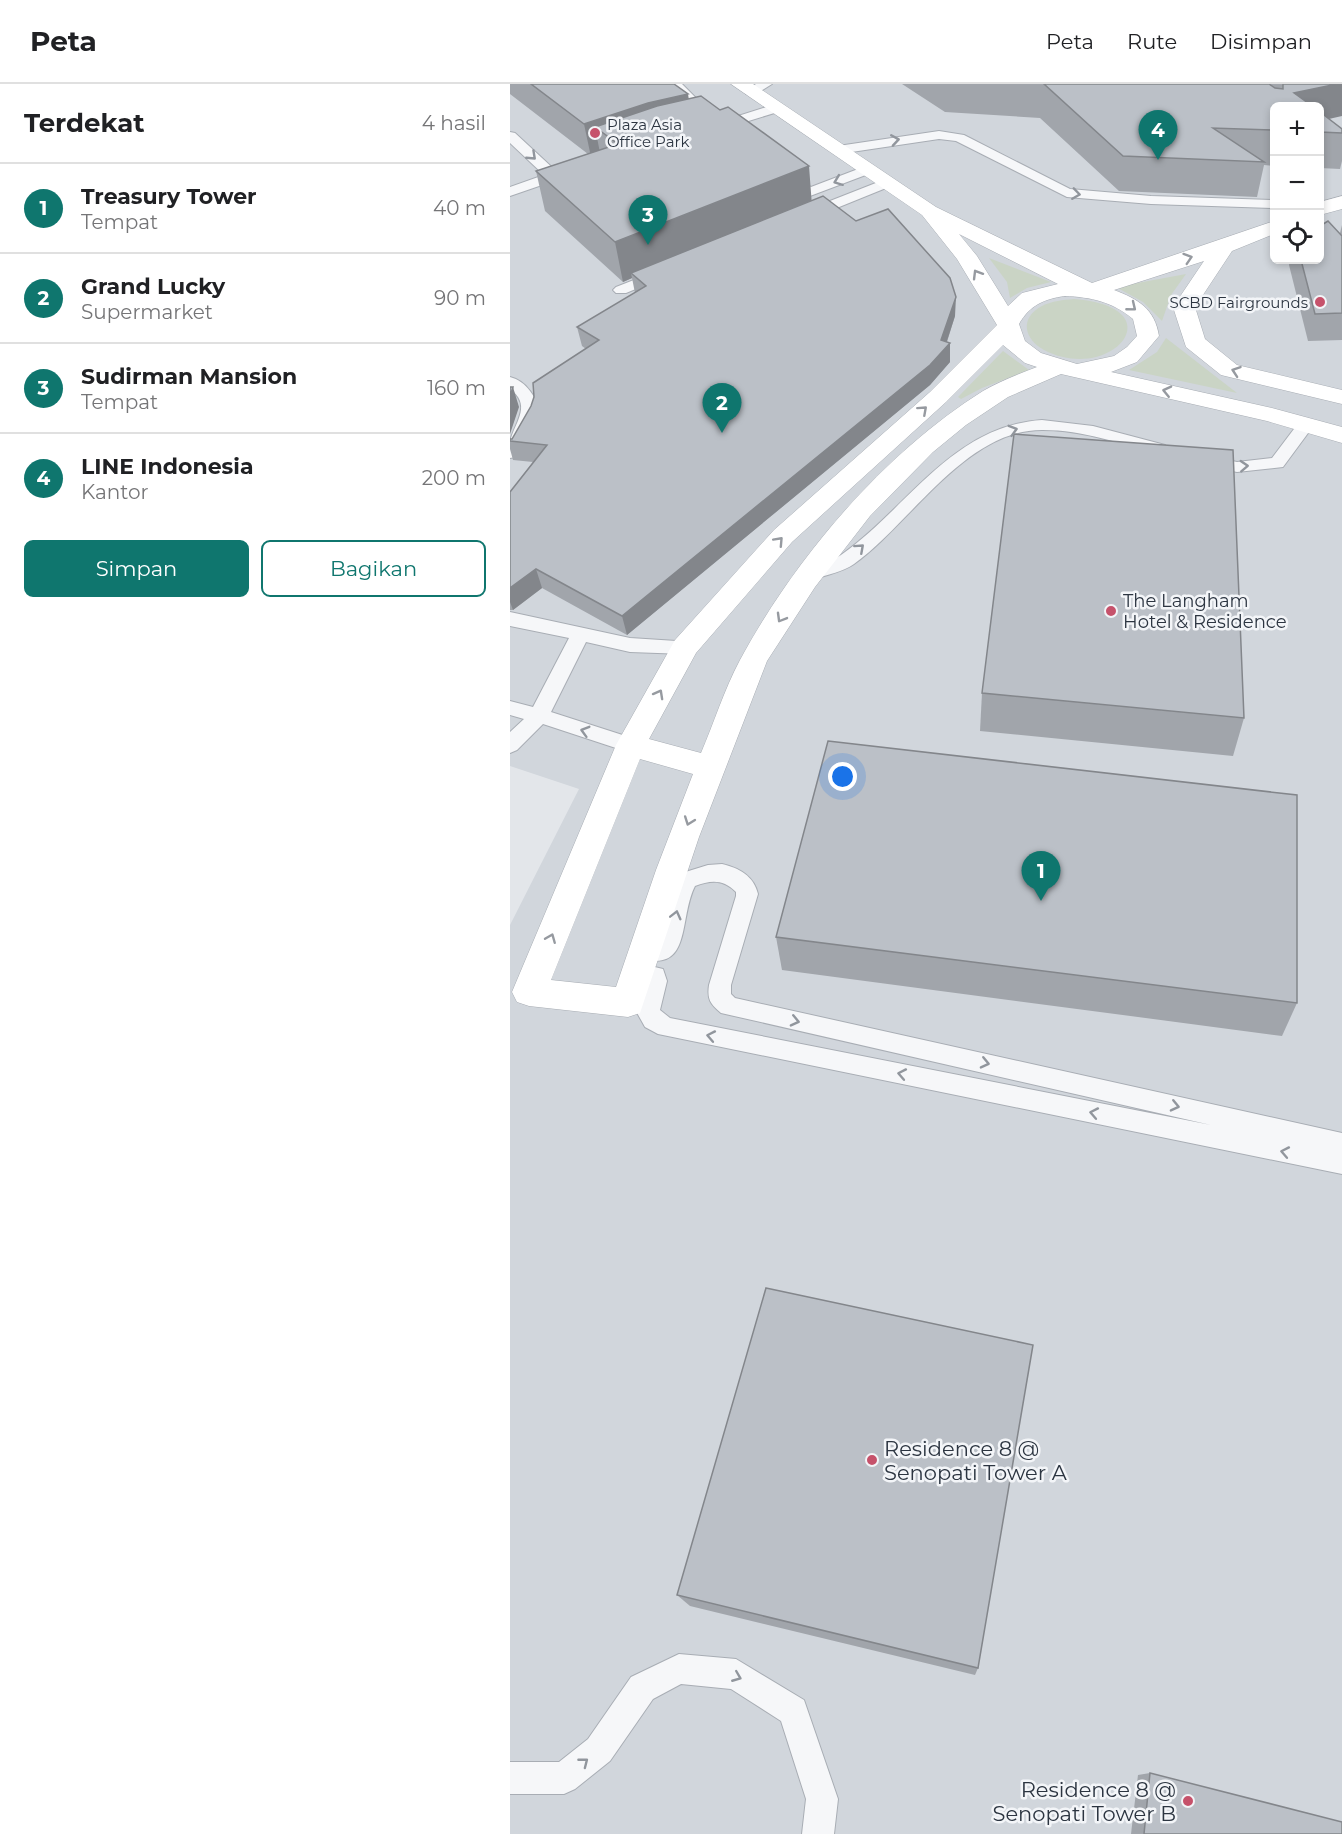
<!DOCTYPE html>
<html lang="id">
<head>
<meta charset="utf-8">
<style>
	:root { --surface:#fff; --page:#f2f2f2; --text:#202124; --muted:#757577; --line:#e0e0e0; --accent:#0f766e }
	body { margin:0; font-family:Montserrat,sans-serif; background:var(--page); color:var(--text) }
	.controls { position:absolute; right:18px; top:18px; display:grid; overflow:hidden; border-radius:9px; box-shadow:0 3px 9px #0003 }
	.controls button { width:54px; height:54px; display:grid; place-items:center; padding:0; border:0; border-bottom:2px solid var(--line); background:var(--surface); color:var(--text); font:30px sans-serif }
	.you { position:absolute; left:333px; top:693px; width:21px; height:21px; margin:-15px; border:4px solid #fff; border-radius:50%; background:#1a73e8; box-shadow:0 0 0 9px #1a73e833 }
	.badge { display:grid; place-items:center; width:39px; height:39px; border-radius:50%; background:var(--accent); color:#fff; font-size:20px; font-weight:700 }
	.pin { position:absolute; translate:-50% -50px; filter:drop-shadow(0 2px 3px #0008) }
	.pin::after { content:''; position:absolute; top:32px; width:21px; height:18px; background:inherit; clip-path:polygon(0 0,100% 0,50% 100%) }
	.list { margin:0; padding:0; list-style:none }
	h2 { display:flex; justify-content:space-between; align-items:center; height:78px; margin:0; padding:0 24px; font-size:26px }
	h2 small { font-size:20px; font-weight:400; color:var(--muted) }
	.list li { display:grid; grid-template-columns:39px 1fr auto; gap:18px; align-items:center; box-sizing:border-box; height:90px; padding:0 24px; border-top:2px solid var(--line) }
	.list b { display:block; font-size:22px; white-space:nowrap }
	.list p { margin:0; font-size:20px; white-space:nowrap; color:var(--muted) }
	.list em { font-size:20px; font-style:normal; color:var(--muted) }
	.actions { display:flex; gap:12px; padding:18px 24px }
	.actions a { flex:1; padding:14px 0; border:2px solid var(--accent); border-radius:9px; text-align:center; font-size:21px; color:var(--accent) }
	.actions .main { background:var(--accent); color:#fff }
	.icon { flex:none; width:33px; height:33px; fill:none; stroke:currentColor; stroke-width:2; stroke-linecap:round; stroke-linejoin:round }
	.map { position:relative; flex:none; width:832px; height:1750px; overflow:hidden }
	header { display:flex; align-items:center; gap:36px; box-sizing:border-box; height:84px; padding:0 30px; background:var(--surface); border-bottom:2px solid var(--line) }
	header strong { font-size:28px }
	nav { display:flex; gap:33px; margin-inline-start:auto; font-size:21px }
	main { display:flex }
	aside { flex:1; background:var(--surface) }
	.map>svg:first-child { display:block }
	.built { fill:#d1d6dc; fill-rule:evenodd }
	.green { fill:#cad4c5 }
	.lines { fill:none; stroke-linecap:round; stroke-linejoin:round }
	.lane-casing { stroke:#a8adb4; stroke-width:2 }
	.secondary-casing { stroke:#a8adb4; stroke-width:1 }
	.lane { fill:#f6f7f9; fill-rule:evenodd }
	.secondary { fill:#fff; fill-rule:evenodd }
	.wall { fill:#a1a5ab }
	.shaded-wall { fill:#83868b }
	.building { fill:#bbc0c7; stroke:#83868b; stroke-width:1.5 }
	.oneway { stroke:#91969d }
	.oneway2 { stroke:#969aa0 }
	.poi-dot { fill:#c6526b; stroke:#f3f5f8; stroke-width:2 }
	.labels { text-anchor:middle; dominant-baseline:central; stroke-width:5; stroke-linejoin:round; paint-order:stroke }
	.far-poi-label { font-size:15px; fill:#2c3541; stroke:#f3f5f8; text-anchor:start }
	.poi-label { font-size:18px; fill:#2c3541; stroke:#f3f5f8; text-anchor:start }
	.near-poi-label { font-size:21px; fill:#2c3541; stroke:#f3f5f8; text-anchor:start }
</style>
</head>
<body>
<header>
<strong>Peta</strong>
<nav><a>Peta</a><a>Rute</a><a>Disimpan</a></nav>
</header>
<main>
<aside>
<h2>Terdekat<small>4 hasil</small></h2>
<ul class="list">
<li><span class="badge">1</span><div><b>Treasury Tower</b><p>Tempat</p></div><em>40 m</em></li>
<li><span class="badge">2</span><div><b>Grand Lucky</b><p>Supermarket</p></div><em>90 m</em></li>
<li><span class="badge">3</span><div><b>Sudirman Mansion</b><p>Tempat</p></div><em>160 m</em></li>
<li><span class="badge">4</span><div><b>LINE Indonesia</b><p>Kantor</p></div><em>200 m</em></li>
</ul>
<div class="actions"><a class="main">Simpan</a><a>Bagikan</a></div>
</aside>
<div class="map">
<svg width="832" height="1750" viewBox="0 0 832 1750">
	<rect width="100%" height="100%" fill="#e3e6ea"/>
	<!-- built -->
	<path class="built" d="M0 0H832V1750H0V841L69 705 0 682ZM764 22H810V176H764Z"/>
	<!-- green -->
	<g class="green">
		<path d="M479 174 541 198 517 204 500 214 497 198Z"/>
		<path d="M676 190 661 211 652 237 633 218 606 203Z"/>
		<path d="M564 215C667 223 601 301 534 266 514 255 509 234 532 222 542 217 553 216 564 215Z"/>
		<path d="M656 254 727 309 619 286 647 268Z"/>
		<path d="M493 267 519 286 472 304 451 315 448 313Z"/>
	</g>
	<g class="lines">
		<!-- lane casing -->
		<g class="lane-casing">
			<g id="lane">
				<path d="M159 0H172L206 34V39L266 20 273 24 271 27 206 47 201 46V41L196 40Z"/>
				<path d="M246 0H262L246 10H236L235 7Z"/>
				<path d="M429 47 454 51 560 105 641 112 764 116V124L641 120 557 113 446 57 429 55 328 70 321 66 328 62Z"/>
				<path d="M0 48 5 49 46 87 56 84 63 88 61 91 0 112V103L34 91 0 59Z"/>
				<path d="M356 82 361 83 363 86 361 89 300 112 269 92 276 88 301 103Z"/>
				<path d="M376 95 383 99 381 102 302 134H292L290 131 292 128Z"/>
				<path d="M152 185 159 189 157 192 116 209H106L103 206 106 203Z"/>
				<path d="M0 293C8 295 15 300 20 307 38 329 19 353 6 373L0 374C0 368 0 360 1 354 7 336 21 320 0 305Z"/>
				<path d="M532 336 583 342 655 361 657 365 655 369 649 370C611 360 573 346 533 346 456 345 401 439 344 480 333 488 318 490 305 495L299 497 293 495 290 491 293 487C305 482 320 479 331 471 398 424 442 342 532 336Z"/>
				<path d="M796 336 804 341 773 383 727 388 687 380 685 376 687 372 693 371 727 378 762 374 790 337Z"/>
				<path d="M0 528 120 554 182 558 185 563 182 568 175 570 120 568 76 558 41 628 128 656 131 661 128 666 121 669 33 640 7 666 0 669V648L14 635 0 631V617L23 623 59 554 0 542Z"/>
				<path d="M212 780C229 784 244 792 248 810L221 901V910L225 914 832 1049V1090L148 950 135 943 126 927 134 900 120 896 117 889 120 882 128 879 153 885 157 897 150 926 160 934 701 1041 211 929C200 920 197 915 199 901L226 812V808C213 795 201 796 185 802 168 835 183 892 127 873L124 866 127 859 135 857 147 858 161 805 169 790 198 781Z"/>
				<path d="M169 1570 226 1575 294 1616 328 1715 324 1750H292L296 1715 271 1637 221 1605 171 1600 143 1615 100 1677 65 1705 54 1710H0V1678H49L78 1655 121 1593Z"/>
			</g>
		</g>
		<!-- secondary casing -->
		<g class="secondary-casing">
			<g id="secondary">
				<path d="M221 0H243L426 123 582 199 764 137V150L722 167 685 223 695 255 727 281 832 306V320L711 291 676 263 663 223 694 177 604 206C628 215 645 225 649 252L627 278 601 288 762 324 832 343V359L757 337 551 290 498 313 456 341 423 368 360 432 305 503 257 577 189 753 130 929 118 933 19 922 7 918 2 908 106 661 165 556 264 446 420 308 487 241 447 175 412 131ZM449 150 548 200 512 209 498 222 467 172ZM555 212C581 213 603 218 623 235L627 252 617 263 604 272 567 280 531 269 515 257 509 240C520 221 534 215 555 212ZM493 261 515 279 527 283C509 290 490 297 473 307 374 369 285 474 230 576 214 606 204 639 191 669L139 655 186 569 282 458 436 318ZM130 675 183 690 146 786 106 903 41 896Z"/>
				<path d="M832 112V125L810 131V118Z"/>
			</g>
		</g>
		<!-- lane -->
		<use href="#lane" class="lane"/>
		<!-- secondary -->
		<use href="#secondary" class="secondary"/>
	</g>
	<!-- wall -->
	<g class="wall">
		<path d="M0 0H164L179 15 302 117 445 232 437 258 440 278 420 301 117 551 32 504 3 526H0V408L23 378 3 376 0 365V355H2L76 265 72 262 67 243 125 209 122 194 113 198 35 127 26 87 78 70 0 10Z"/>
		<path d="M392 0H832L819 35 832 45V77L830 85 810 84V22H765V82L754 81 747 113 609 107 530 34 435 28Z"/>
		<path d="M832 141V256L798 257 779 181 780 176H810L830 149Z"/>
		<path d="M472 609 734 634 723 672 470 647Z"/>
		<path d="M266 853 787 919 772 952 272 886Z"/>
		<path d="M167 1511 468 1584 465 1591 180 1522Z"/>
		<path d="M640 1689 832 1750H621L628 1691Z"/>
	</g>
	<!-- shaded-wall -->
	<g class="shaded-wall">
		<path d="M827 0H832V32L810 37V22H781L784 9Z"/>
		<path d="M178 10 183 42 108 60 85 43 90 69 81 73 74 40 138 19Z"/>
		<path d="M299 82 302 122 121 189 122 194 113 198 105 158Z"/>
		<path d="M446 213 445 232 434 266 440 259V278L420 301 117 551 112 532 431 256Z"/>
		<path d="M3 303 9 323 0 350V312Z"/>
		<path d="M26 485 32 504 3 526 0 518V504Z"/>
	</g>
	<!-- building -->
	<g class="building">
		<path d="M21 0H164L178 10 138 19 74 40Z"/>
		<path d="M534 0H759L765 4 773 5V0H827L784 9 802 22H765V46L703 44 754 78 613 72Z"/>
		<path d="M191 12 210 26 218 23 299 82 105 158 26 87 108 60 85 43 147 22Z"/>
		<path d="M810 28 832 45V49L810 48Z"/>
		<path d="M313 112 346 137 378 125 440 194 446 213 431 256 440 259 420 281 112 532 26 485 0 504V408L37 361 0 357V355H2L21 322 24 313 23 299 89 256 67 243 136 202 121 189Z"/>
		<path d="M818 137 832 152V229L805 230 791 176H810V142Z"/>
		<path d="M0 303H3L0 312Z"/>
		<path d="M504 350 723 366 734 634 472 609Z"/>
		<path d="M318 657 787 711V919L266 853Z"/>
		<path d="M256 1204 523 1261 468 1584 167 1511Z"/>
		<path d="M640 1689 832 1738V1750H634Z"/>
	</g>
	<!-- one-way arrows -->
	<defs><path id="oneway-chevron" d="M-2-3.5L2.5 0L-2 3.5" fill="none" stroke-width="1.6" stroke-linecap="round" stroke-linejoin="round" transform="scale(1.5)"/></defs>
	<g class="oneway">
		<use href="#oneway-chevron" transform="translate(385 56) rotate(-9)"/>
		<use href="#oneway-chevron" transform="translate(22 72) rotate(43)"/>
		<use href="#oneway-chevron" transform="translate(328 97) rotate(159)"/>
		<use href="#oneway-chevron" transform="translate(566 110) rotate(8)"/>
		<use href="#oneway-chevron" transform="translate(503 346) rotate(-16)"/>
		<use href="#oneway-chevron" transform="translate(734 382) rotate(-3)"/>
		<use href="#oneway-chevron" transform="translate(350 464) rotate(-42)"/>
		<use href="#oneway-chevron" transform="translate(75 647) rotate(-164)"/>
		<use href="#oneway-chevron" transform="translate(166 831) rotate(-76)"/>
		<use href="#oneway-chevron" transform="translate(285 937) rotate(13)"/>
		<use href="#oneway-chevron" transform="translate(201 952) rotate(-169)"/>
		<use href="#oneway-chevron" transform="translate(475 979) rotate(13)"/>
		<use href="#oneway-chevron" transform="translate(392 990) rotate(-169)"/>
		<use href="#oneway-chevron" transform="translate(665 1022) rotate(13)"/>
		<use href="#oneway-chevron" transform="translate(584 1029) rotate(-169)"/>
		<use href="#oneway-chevron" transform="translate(775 1068) rotate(-169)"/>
		<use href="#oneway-chevron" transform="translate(227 1593) rotate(22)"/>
		<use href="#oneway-chevron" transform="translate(74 1678) rotate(-38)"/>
	</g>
	<g class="oneway2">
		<use href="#oneway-chevron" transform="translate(678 174) rotate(-18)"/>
		<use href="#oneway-chevron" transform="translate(467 190) rotate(-121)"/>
		<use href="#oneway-chevron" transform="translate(622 223) rotate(39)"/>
		<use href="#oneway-chevron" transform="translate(726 287) rotate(-161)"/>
		<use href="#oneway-chevron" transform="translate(657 307) rotate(-167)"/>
		<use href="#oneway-chevron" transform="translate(413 326) rotate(-42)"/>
		<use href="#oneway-chevron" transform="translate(269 457) rotate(-47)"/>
		<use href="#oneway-chevron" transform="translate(271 534) rotate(120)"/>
		<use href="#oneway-chevron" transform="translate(149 610) rotate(-61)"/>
		<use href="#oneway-chevron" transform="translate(179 737) rotate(110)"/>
		<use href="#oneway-chevron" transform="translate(41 854) rotate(-68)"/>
	</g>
	<!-- markers -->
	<g class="poi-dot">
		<circle cx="85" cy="49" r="6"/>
		<circle cx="810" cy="218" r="6"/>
		<circle cx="601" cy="527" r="6"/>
		<circle cx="362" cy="1376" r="6"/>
		<circle cx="678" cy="1717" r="6"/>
	</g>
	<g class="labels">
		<!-- far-poi labels -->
		<g class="far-poi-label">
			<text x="97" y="40">Plaza Asia<tspan x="97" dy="17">Office Park</tspan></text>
			<text x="798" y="218" text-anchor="end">SCBD Fairgrounds</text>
		</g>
		<!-- poi labels -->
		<g class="poi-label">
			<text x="613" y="517">The Langham<tspan x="613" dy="21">Hotel &amp; Residence</tspan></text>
		</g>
		<!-- near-poi labels -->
		<g class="near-poi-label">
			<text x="374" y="1364">Residence 8 @<tspan x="374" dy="24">Senopati Tower A</tspan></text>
			<text x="666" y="1705" text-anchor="end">Residence 8 @<tspan x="666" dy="24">Senopati Tower B</tspan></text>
		</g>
	</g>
</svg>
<div class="controls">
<button>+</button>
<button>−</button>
<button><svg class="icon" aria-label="locate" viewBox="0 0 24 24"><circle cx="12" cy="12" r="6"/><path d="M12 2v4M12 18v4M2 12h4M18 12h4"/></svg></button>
</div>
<div class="you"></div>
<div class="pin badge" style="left:531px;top:817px">1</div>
<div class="pin badge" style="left:212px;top:349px">2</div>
<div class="pin badge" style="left:138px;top:161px">3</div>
<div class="pin badge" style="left:648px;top:76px">4</div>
</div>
</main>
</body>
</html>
